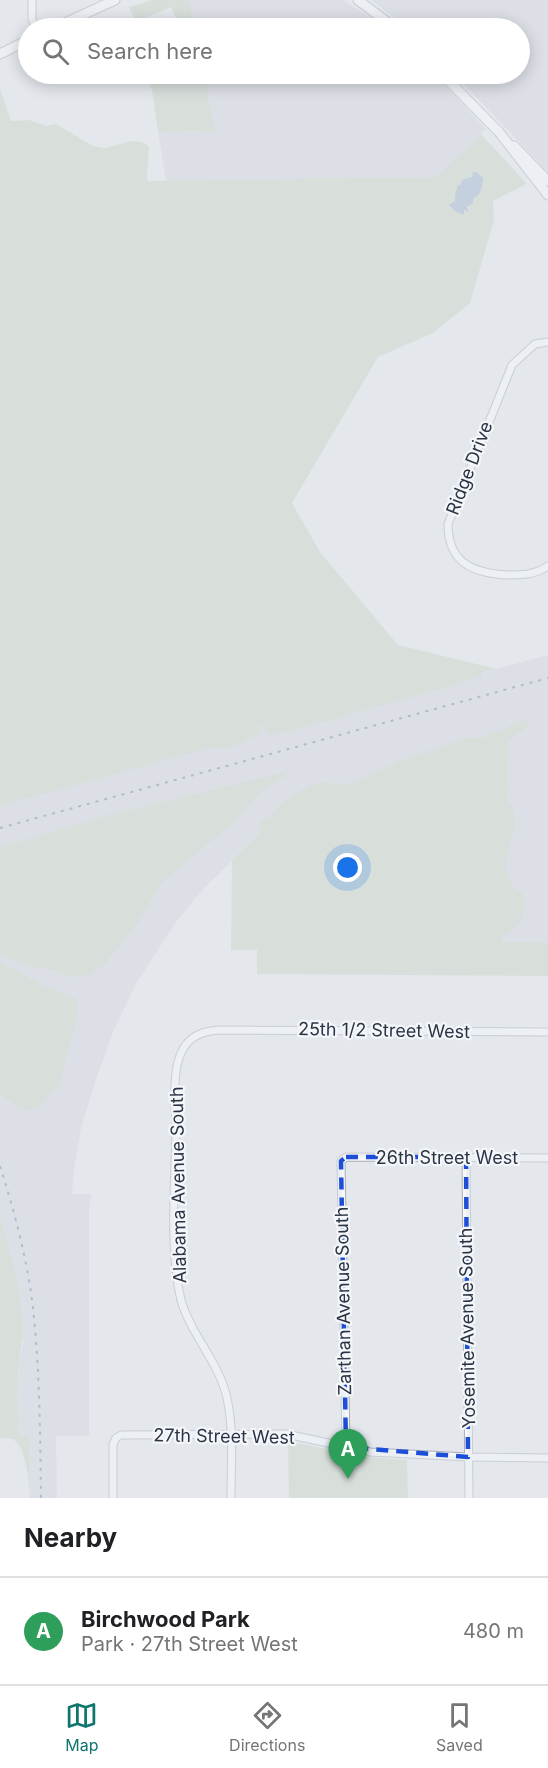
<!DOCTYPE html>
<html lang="en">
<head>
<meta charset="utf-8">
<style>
	:root { --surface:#fff; --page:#f2f2f2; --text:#202124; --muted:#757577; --line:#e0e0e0; --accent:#0f766e }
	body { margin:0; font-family:Inter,sans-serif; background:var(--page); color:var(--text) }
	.you { position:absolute; left:348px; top:868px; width:21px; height:21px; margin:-15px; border:4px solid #fff; border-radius:50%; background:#1a73e8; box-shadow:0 0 0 9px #1a73e833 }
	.badge { display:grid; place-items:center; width:39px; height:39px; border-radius:50%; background:var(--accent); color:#fff; font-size:20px; font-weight:700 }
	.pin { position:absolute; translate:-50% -50px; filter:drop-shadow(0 2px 3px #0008) }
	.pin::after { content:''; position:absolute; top:32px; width:21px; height:18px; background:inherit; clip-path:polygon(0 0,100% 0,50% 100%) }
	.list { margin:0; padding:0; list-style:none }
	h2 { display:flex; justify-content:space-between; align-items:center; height:78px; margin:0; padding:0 24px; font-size:26px }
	h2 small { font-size:20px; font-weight:400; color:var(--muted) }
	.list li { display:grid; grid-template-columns:39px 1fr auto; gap:18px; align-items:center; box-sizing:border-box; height:108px; padding:0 24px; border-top:2px solid var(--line) }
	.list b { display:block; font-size:22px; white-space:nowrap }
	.list p { margin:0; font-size:20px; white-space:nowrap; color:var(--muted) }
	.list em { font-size:20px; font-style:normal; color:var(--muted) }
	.icon { flex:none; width:33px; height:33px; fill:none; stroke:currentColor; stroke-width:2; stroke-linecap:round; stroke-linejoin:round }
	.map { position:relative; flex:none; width:548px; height:1498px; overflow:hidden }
	.search { position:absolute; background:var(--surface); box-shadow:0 3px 15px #0003; left:18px; right:18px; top:18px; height:66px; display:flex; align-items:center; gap:15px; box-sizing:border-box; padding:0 21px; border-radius:33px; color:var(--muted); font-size:22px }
	.sheet { height:186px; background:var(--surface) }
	nav { display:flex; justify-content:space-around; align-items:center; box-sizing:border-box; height:84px; border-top:2px solid var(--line); background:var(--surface); font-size:16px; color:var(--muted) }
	nav a { display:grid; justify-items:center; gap:3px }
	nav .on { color:var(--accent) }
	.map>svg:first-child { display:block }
	.built { fill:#d2d6de }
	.green { fill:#c9d6c5; fill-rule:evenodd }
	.water { fill:#9fb4cc }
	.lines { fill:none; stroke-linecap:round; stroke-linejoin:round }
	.minor-casing { stroke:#a9aeb7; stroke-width:9 }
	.tertiary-casing { stroke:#a9aeb7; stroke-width:11 }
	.minor { stroke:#f7f8fa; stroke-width:7 }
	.tertiary { stroke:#f7f8fa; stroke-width:9 }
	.rail { stroke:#7d8696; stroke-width:2; stroke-dasharray:3 6; stroke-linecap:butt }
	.marked { fill:none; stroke:#1d4ed8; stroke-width:4.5; stroke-dasharray:12 8; stroke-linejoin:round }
	.labels { text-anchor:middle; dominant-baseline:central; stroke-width:4.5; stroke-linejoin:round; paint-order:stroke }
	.street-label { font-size:18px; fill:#2b3445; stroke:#f4f6f9 }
</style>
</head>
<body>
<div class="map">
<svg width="548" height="1498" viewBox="0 0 548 1498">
	<rect width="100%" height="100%" fill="#e4e7ec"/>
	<!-- built -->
	<g class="built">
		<path d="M189 0H343L386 28H195Z"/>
		<path d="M371 0H548V172L454 74H520V28H408Z"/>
		<path d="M204 74H434L486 129 438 177 166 181 158 132 215 131Z"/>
		<path d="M0 395 239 482 430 687 548 655V943H503L508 746 300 803 260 834 204 888 176 922 137 982 115 1027 95 1082 81 1129 74 1170 72 1194H91L89 1210V1436H56L57 1498H30L29 1437 19 1436 17 1410 19 1359 23 1345 22 1309 13 1262 0 1216Z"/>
	</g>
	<!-- green -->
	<g class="green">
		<path d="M152 0H189L195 28H178L179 25 171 7 136 22 129 7Z"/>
		<path d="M144 74H204L215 131 158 132 152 90Z"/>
		<path d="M0 89 11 121 29 120 46 126 56 124 93 146 105 148 132 141 141 142 149 146 147 178 148 181 437 177 481 134 527 184 493 201 494 220 470 303 433 333 378 357 292 503 320 552 398 645 497 669 483 672 481 676 461 683 288 732 278 733 270 737 260 722V734C242 739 235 753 213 747L0 806ZM472 177 468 212 464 210V215L451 203 455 202 460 186Z"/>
		<path d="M520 721H528L527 727 507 742 506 746H508L507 799C533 828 482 868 522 893 530 913 519 926 503 937V942L548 943V976L257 974V950H231L232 860 260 833 261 821 273 814 281 803 310 785 322 782 341 785 357 781 399 761 462 739 485 737Z"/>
		<path d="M285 772 286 776 271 784 255 798 234 822 161 883 139 921 104 965 90 975 71 977 53 970 34 967 0 955V847L108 815Z"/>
		<path d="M0 962 46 987 77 999V1018L59 1085 48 1096 43 1105 31 1110 20 1109 0 1094Z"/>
		<path d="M0 1216C10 1251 21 1288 23 1325 24 1338 20 1349 19 1362 17 1387 17 1411 19 1436H29L30 1492C27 1475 27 1450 13 1439L0 1438Z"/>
		<path d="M288 1441 365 1457 407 1460 408 1498H289Z"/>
	</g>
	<!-- water -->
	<path class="water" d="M473 172 478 173 483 178C483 186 481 195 473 199V203L467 207 469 212 464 210V215L456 212 449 205 455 201V195L458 185H460L462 180 472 177Z"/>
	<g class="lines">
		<!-- minor casing -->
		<g class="minor-casing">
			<g id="minor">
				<path d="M32 0V19L36 28"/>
				<path d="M548 342 535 344 512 365 448 524C448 563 473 573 507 575 522 575 535 575 548 566"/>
				<path d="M466 1157 469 1498"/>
				<path d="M346 1447 341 1161 346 1157 548 1158"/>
				<path d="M113 1498V1444L116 1438 121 1435 286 1434 370 1452 468 1457 548 1458"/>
				<path d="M231 1498C231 1466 234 1430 227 1398 219 1362 191 1335 181 1300 169 1249 175 1184 176 1132 176 1108 171 1072 182 1051 190 1035 204 1031 220 1030L548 1032"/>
			</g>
		</g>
		<!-- tertiary casing -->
		<g class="tertiary-casing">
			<g id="tertiary">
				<path d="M358 0 395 28"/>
				<path d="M54 28 115 0"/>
				<path d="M0 54 28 40"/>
				<path d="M442 74 499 132 548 195"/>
				<path d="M514 146 548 181"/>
			</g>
		</g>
		<!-- minor -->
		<use href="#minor" class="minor"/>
		<!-- tertiary -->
		<use href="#tertiary" class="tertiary"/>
		<!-- rail -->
		<g class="rail">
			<path d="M0 828 548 678"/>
			<path d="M0 1166C14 1210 26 1255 32 1300 40 1366 40 1432 41 1498"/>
		</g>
	</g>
	<!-- marked area -->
	<path d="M0 0H548V1498H0ZM346 1157H466L468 1457 346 1447 341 1161Z" fill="#e4e7ec" fill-opacity=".55" fill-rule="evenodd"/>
	<path class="marked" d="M346 1157H466L468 1457 346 1447 341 1161Z"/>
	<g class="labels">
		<!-- street labels -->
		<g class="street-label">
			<text transform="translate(469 468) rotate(-69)">Ridge Drive</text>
			<text transform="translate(384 1030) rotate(1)">25th 1/2 Street West</text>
			<text x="447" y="1157">26th Street West</text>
			<text transform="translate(178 1185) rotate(-91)">Alabama Avenue South</text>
			<text transform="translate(343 1301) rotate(-91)">Zarthan Avenue South</text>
			<text transform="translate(467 1328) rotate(-91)">Yosemite Avenue South</text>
			<text transform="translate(224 1436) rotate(1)">27th Street West</text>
		</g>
	</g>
</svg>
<div class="you"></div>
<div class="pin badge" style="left:348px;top:1479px;background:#2e9e5b">A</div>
<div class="search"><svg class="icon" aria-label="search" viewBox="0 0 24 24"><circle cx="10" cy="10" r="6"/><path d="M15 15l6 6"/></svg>Search here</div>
</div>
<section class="sheet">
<h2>Nearby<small></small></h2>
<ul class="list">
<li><span class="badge" style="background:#2e9e5b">A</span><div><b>Birchwood Park</b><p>Park · 27th Street West</p></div><em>480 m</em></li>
</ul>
</section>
<nav>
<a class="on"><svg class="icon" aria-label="map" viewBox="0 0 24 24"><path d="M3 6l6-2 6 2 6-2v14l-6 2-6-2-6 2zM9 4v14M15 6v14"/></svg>Map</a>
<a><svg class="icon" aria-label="directions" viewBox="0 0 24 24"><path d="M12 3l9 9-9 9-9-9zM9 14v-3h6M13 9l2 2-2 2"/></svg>Directions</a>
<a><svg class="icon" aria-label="saved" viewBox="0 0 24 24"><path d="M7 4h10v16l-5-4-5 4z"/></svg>Saved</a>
</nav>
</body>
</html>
